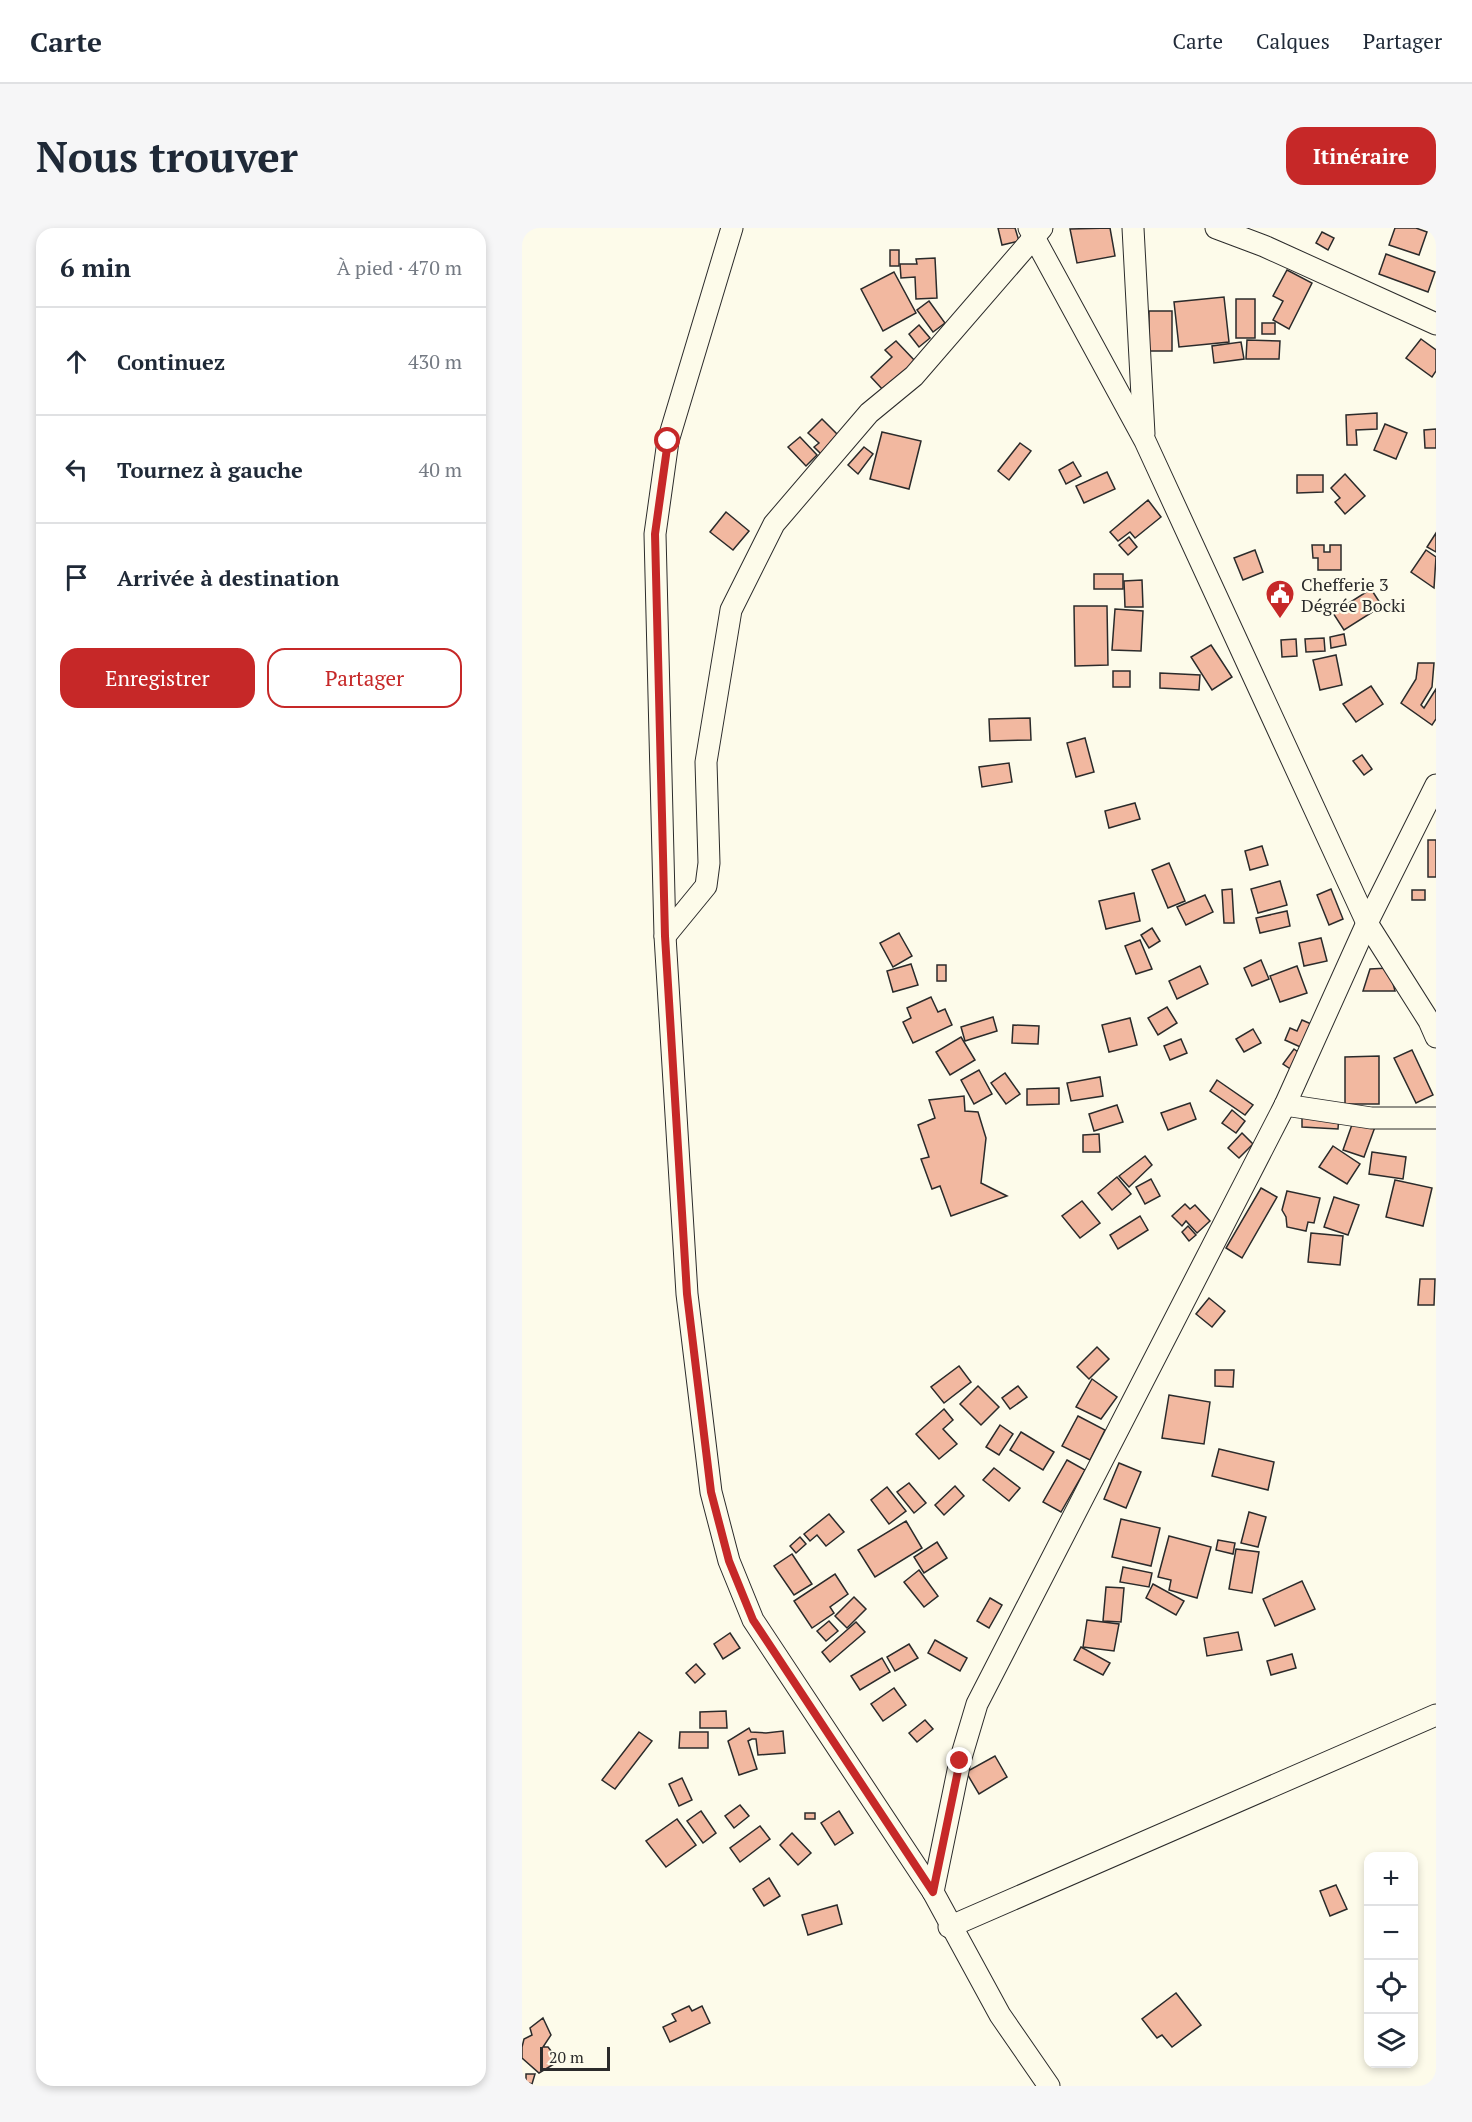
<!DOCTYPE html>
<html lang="fr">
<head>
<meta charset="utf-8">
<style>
	:root { --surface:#fff; --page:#f6f6f7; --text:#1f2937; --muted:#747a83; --line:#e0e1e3; --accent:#c62828 }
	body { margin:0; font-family:"PT Serif",serif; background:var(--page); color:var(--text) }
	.controls { position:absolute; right:18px; bottom:18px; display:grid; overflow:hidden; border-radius:12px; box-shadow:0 3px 9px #0003 }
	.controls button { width:54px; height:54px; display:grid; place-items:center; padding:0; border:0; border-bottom:2px solid var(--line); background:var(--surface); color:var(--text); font:30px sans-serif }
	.scale { position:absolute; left:18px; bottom:15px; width:70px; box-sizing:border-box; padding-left:6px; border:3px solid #2b2b2b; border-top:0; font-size:16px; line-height:21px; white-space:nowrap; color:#2b2b2b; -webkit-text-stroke:4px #fdfbea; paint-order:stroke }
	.stop { position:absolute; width:18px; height:18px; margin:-14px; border:4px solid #c62828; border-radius:50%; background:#fff }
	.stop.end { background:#c62828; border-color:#fff; box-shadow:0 2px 6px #0008 }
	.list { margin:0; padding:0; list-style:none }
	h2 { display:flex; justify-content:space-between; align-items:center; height:78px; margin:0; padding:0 24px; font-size:26px }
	h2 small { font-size:20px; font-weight:400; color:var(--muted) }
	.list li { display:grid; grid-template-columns:39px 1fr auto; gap:18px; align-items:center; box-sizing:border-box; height:108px; padding:0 24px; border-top:2px solid var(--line) }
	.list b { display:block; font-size:22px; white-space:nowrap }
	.list em { font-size:20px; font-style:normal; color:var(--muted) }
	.actions { display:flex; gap:12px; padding:18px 24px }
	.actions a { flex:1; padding:14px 0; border:2px solid var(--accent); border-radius:18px; text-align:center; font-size:21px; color:var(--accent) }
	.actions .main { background:var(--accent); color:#fff }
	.icon { flex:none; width:33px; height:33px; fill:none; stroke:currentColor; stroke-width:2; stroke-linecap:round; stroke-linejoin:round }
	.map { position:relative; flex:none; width:914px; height:1858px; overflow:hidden; border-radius:18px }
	header { display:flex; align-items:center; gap:36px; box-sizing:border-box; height:84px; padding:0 30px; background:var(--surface); border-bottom:2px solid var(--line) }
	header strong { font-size:28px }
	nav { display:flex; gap:33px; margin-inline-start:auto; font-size:21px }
	.intro { display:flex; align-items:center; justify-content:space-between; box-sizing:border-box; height:144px; padding:0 36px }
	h1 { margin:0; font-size:42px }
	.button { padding:15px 27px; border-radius:18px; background:var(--accent); color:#fff; font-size:21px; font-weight:700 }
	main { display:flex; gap:36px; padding:0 36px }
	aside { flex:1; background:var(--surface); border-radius:18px; box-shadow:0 3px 9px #0003 }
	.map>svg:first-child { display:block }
	.building { fill:#f2b8a0; stroke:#2b2b2b; stroke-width:1.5 }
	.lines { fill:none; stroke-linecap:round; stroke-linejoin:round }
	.street-casing { stroke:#2b2b2b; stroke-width:23 }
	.street { stroke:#fdfbea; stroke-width:21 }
	.route { stroke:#c62828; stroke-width:8 }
	.labels { text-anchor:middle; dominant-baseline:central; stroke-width:4.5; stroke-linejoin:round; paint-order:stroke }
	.poi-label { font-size:18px; fill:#2b2b2b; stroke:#fdfbea; text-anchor:start }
</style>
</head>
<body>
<header>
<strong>Carte</strong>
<nav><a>Carte</a><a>Calques</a><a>Partager</a></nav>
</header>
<div class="intro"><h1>Nous trouver</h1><a class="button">Itinéraire</a></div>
<main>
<aside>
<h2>6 min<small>À pied · 470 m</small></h2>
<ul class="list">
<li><svg class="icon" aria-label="ahead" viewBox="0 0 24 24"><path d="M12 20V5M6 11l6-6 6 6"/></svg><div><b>Continuez</b></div><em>430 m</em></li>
<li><svg class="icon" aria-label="left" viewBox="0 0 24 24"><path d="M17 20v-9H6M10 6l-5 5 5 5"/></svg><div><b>Tournez à gauche</b></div><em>40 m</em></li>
<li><svg class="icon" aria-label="arrive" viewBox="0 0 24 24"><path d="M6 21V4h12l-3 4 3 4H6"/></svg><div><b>Arrivée à destination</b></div></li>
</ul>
<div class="actions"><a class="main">Enregistrer</a><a>Partager</a></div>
</aside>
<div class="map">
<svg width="914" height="1858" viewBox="0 0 914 1858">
	<rect width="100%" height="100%" fill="#fdfbea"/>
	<!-- building -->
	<g class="building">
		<path d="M476 0H493L497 13 480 17Z"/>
		<path d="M588 0 593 28 555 35 548 1Z"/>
		<path d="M873 0H894L905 4 897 27 867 17Z"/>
		<path d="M800 4 812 10 806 22 794 15Z"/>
		<rect x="368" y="22" width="9" height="16"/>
		<path d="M864 26 913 44 906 64 857 46Z"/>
		<path d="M413 30 415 70 394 71 393 49 379 50 378 36H395L394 31Z"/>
		<path d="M765 42 790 55 767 101 751 92 761 73 751 68Z"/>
		<path d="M372 44 394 85 361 103 339 61Z"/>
		<path d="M702 69 707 114 657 119 652 74Z"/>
		<rect x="714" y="71" width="19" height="39"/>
		<path d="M407 73 423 95 411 104 395 82Z"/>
		<rect x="627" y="83" width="23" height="40"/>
		<rect x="740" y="95" width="13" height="11"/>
		<path d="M397 97 408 110 397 119 387 106Z"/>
		<path d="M899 111 914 122V143L910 149 884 130Z"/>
		<path d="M725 112 758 113 757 131H724Z"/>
		<path d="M374 113 394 134 362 163 349 149 370 129 363 122Z"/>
		<path d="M719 114 722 131 692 135 690 118Z"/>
		<path d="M855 185V201L834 202 835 217H825L824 187Z"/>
		<path d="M300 191 317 208 299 226 292 219 297 215 286 205Z"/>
		<path d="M863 196 885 205 874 231 852 222Z"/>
		<path d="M914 201V220H903L902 202Z"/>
		<path d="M360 204 399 213 387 261 348 251Z"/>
		<path d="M278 209 295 227 284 238 266 219Z"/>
		<path d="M498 215 509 223 487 252 476 243Z"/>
		<path d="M342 219 351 226 336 246 326 237Z"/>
		<path d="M551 234 559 248 544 256 537 242Z"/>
		<path d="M585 244 593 261 562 275 554 258Z"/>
		<path d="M823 246 843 268 823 286 813 274 818 270 809 260Z"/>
		<path d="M775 247H801V264L775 265Z"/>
		<path d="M626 272 639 289 613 310 608 304 596 313 588 304Z"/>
		<path d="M204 284 227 303 211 322 188 304Z"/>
		<path d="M914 305V324L905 319Z"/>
		<path d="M607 309 615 319 606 327 597 317Z"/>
		<path d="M790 317H802V324H808V317H819V342H796V330H791Z"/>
		<path d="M733 322 741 344 721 352 712 330Z"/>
		<path d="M904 322 914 329 912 360 889 344Z"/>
		<rect x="572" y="346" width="29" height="15"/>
		<path d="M620 352 621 379H603L602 353Z"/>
		<path d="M849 361 860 378 822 402 811 385Z"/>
		<path d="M552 378H585L586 437 553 438Z"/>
		<path d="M593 381 621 383 619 423 590 422Z"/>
		<path d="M822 406 824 417 809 420 808 409Z"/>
		<path d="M802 410 803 423 784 424 783 411Z"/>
		<path d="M774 411 775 428 760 429 759 412Z"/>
		<path d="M689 417 710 449 690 462 669 429Z"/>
		<path d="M814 427 820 457 798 462 791 432Z"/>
		<path d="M896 435H912L910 459 899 477 902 480 914 461V491L910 497 879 475 894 451Z"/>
		<rect x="591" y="443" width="17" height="16"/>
		<path d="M638 445 678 447 677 462 638 460Z"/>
		<path d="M849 458 861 476 834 494 821 476Z"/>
		<path d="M508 490 509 512 468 513 467 491Z"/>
		<path d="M563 510 572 544 554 549 545 515Z"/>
		<path d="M840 527 850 541 842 547 831 533Z"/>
		<path d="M487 535 490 554 460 559 457 539Z"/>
		<path d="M613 575 618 591 587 600 583 583Z"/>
		<rect x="906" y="612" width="8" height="37"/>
		<path d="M740 618 746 637 728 642 723 623Z"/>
		<path d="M647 635 663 673 646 680 630 642Z"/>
		<path d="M758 653 765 677 736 685 729 661Z"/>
		<path d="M710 661 712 695H702L700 662Z"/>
		<path d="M809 661 821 691 807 697 795 667Z"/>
		<rect x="890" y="662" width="13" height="10"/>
		<path d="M612 665 618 693 584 701 577 673Z"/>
		<path d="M683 667 691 684 664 697 655 679Z"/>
		<path d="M765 683 768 698 738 705 734 690Z"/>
		<path d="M630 700 638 713 627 720 619 707Z"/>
		<path d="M377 705 390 728 371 739 358 715Z"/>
		<path d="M799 710 805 733 782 738 777 715Z"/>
		<path d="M618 712 630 741 614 746 603 718Z"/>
		<path d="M739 732 747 751 730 758 722 740Z"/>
		<path d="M389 736 396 757 371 764 365 743Z"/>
		<rect x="415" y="737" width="9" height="16"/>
		<path d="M678 738 686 756 655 771 647 753Z"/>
		<path d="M775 738 785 765 758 774 748 748Z"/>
		<path d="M867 740 873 763H841L848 741Z"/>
		<path d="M409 769 416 784 423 781 430 797 391 815 381 794 389 790 385 780Z"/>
		<path d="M645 779 655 795 636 807 626 790Z"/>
		<path d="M471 789 475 803 443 813 439 799Z"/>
		<path d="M608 790 615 817 587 824 580 797Z"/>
		<path d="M780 792 796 799 785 822 763 812 768 800 775 803Z"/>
		<path d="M491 797 517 798 516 816 490 815Z"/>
		<path d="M731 801 739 815 722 824 714 811Z"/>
		<path d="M439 809 453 832 428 847 414 824Z"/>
		<path d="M659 811 665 825 648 832 642 818Z"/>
		<path d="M772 821 780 827 770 842 761 836Z"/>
		<path d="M890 822 911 867 894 875 872 830Z"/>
		<path d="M857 828V876H823V829Z"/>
		<path d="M457 842 470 866 452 876 439 852Z"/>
		<path d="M483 845 498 866 484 876 469 855Z"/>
		<path d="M578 849 581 868 549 873 545 855Z"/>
		<path d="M695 852 731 877 723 887 688 863Z"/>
		<path d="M537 860V876L505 877V861Z"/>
		<path d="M442 868 443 883 456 884 464 910 459 955 485 968 429 988 418 958 410 961 399 931 407 929 396 897 413 890 407 872Z"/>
		<path d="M668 875 674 891 646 902 639 885Z"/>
		<path d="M595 877 601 894 572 903 567 886Z"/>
		<path d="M710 882 723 893 714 905 700 895Z"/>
		<path d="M780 885 817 887 816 901 780 899Z"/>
		<path d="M832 891 853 899 842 929 821 922Z"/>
		<path d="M720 905 731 916 717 930 706 920Z"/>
		<path d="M577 906 578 924H561V907Z"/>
		<path d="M811 918 838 936 825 956 797 939Z"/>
		<path d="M850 924 884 929 881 951 847 946Z"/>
		<path d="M623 928 630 937 607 959 597 948Z"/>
		<path d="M595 949 609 966 590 982 576 965Z"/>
		<path d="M629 951 638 968 623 976 614 959Z"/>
		<path d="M873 952 910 960 901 998 864 989Z"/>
		<path d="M739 960 755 969 720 1030 704 1020Z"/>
		<path d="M765 963 798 970 792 995 786 994 784 1003 765 999 764 989 760 982Z"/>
		<path d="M812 969 837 977 826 1007 802 999Z"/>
		<path d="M560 973 578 995 558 1010 540 988Z"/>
		<path d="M663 976 668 981 673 977 688 993 675 1005 664 993 660 998 650 988Z"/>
		<path d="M618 988 626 1002 596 1021 588 1007Z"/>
		<path d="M666 998 674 1007 667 1013 660 1004Z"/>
		<path d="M789 1005 821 1008 818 1037 786 1034Z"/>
		<path d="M898 1051H913L912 1077H896Z"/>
		<path d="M687 1070 703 1083 690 1099 674 1086Z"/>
		<path d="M575 1119 587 1131 567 1151 555 1139Z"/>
		<path d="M437 1138 449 1154 422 1175 409 1159Z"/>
		<path d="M693 1142H712L711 1159 693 1158Z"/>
		<path d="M570 1151 595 1169 579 1191 554 1179Z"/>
		<path d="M456 1158 477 1179 459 1197 438 1176Z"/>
		<path d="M496 1158 505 1169 488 1181 480 1170Z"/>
		<path d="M647 1167 688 1174 682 1216 640 1210Z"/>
		<path d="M422 1181 431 1192 421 1201 435 1216 417 1231 394 1206Z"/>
		<path d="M556 1188 583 1202 568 1232 540 1218Z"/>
		<path d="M478 1197 491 1206 477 1227 464 1219Z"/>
		<path d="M499 1204 532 1224 521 1242 488 1222Z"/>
		<path d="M697 1221 752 1234 746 1262 690 1248Z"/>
		<path d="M545 1232 563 1242 539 1284 521 1274Z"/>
		<path d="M597 1235 619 1244 604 1280 582 1271Z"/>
		<path d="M472 1240 498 1260 487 1273 461 1252Z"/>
		<path d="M387 1255 404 1275 392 1285 375 1264Z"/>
		<path d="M433 1258 442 1268 422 1287 413 1277Z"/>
		<path d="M365 1259 384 1283 367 1296 349 1272Z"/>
		<path d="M727 1284 744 1289 736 1319 719 1315Z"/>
		<path d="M307 1286 322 1304 304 1318 295 1307 288 1313 282 1306Z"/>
		<path d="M599 1291 638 1300 629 1338 590 1329Z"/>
		<path d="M384 1293 400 1320 353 1349 336 1322Z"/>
		<path d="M647 1308 689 1319 675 1370 647 1362 649 1352 636 1349Z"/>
		<path d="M278 1309 284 1316 274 1325 268 1318Z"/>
		<path d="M696 1312 713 1315 711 1326 694 1322Z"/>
		<path d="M415 1314 425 1330 402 1345 392 1329Z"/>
		<path d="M714 1321 737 1324 730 1365 707 1361Z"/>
		<path d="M270 1326 290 1356 272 1367 252 1338Z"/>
		<path d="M601 1339 630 1345 627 1359 598 1354Z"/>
		<path d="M397 1342 416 1368 402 1379 382 1354Z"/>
		<path d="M313 1346 326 1366 308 1379 312 1385 290 1400 272 1373Z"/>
		<path d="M780 1353 793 1381 753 1398 741 1371Z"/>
		<path d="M631 1356 662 1373 654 1387 624 1370Z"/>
		<path d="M584 1359 602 1360 599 1394 581 1393Z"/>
		<path d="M332 1369 344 1381 325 1400 313 1388Z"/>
		<path d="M468 1370 480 1377 467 1400 455 1393Z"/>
		<path d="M565 1392 597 1396 592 1423 561 1419Z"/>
		<path d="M307 1393 316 1403 304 1413 295 1403Z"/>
		<path d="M334 1394 343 1404 308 1434 300 1424Z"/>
		<path d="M716 1404 720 1422 685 1428 682 1410Z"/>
		<path d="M208 1405 218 1420 201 1431 192 1416Z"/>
		<path d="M413 1412 445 1430 438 1443 406 1425Z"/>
		<path d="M387 1416 396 1430 373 1443 365 1429Z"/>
		<path d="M559 1419 588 1435 581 1447 552 1432Z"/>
		<path d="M770 1426 774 1440 749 1447 745 1433Z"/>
		<path d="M360 1430 368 1444 338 1462 329 1448Z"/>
		<path d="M174 1436 183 1446 173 1455 164 1445Z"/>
		<path d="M372 1460 384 1477 361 1493 349 1476Z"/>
		<path d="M204 1483 205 1500H178V1484Z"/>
		<path d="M403 1492 411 1501 395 1514 387 1505Z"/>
		<path d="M227 1500 229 1504 244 1505 261 1503 263 1525 236 1527 234 1511H230L226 1513 235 1541 217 1547 206 1513Z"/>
		<path d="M117 1504 130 1513 93 1561 80 1552Z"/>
		<path d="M158 1504H186V1520H157Z"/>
		<path d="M473 1528 485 1549 457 1566 444 1544Z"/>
		<path d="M160 1550 170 1572 157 1578 147 1556Z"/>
		<path d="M218 1577 227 1588 212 1600 203 1588Z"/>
		<path d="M179 1583 194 1605 181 1615 165 1593Z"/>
		<path d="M317 1583 331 1605 313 1617 299 1595Z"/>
		<rect x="283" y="1585" width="10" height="6"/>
		<path d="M155 1591 174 1617 144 1639 124 1613Z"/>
		<path d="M238 1598 248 1611 218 1634 208 1620Z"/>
		<path d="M270 1605 289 1625 276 1637 258 1617Z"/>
		<path d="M247 1650 258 1668 242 1678 231 1661Z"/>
		<path d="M814 1657 825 1681 808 1688 798 1663Z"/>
		<path d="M315 1677 320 1696 286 1707 280 1687Z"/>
		<path d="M654 1765 679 1797 650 1819 640 1807 635 1810 620 1791Z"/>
		<path d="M167 1778 170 1783 180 1778 188 1795 148 1814 141 1799 154 1793 150 1786Z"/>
		<path d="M21 1790 29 1807 21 1819H26L37 1833 17 1845 0 1830V1819L2 1811 10 1807 8 1800Z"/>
		<path d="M4 1846H13L10 1856 4 1854Z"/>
	</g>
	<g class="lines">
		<!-- street casing -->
		<g class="street-casing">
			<g id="street">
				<path d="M210 0 146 213 133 306 143 708 165 1066 189 1264 207 1333 231 1392 411 1664"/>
				<path d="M507 0 623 213 845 695 907 793 914 809"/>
				<path d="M611 0 622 206"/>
				<path d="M694 0 742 18 914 96"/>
				<path d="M143 708 184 658 187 635 184 534 209 382 252 296 347 185 392 148 520 0"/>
				<path d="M763 877 849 890H914"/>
				<path d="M427 1699 914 1487"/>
				<path d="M527 1858 478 1787 411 1664 438 1533 455 1476 763 877 845 695 914 557"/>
			</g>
		</g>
		<!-- street -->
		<use href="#street" class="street"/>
	</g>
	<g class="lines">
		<!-- route -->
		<path class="route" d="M146 213 133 306 143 708 165 1066 189 1264 207 1333 231 1392 411 1664 438 1533"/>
	</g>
	<!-- icons -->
	<defs>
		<g id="civic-pin" transform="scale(1.5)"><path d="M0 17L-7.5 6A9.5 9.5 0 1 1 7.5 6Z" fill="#c62828" stroke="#fdfbea"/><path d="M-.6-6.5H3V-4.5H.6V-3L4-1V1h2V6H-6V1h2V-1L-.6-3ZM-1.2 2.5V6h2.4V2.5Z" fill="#fff"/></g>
	</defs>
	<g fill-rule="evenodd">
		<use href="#civic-pin" x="758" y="366"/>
	</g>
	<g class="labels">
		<!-- poi labels -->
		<g class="poi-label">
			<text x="779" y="356">Chefferie 3<tspan x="779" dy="21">Dégrée Bocki</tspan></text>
		</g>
	</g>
</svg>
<div class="controls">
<button>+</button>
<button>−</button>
<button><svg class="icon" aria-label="locate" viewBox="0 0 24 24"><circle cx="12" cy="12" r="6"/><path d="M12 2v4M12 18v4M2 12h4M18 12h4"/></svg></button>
<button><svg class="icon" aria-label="layers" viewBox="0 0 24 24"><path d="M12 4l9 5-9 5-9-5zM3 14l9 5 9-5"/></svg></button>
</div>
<div class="scale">20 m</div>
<div class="stop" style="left:146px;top:213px"></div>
<div class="stop end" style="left:438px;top:1533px"></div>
</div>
</main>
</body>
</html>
